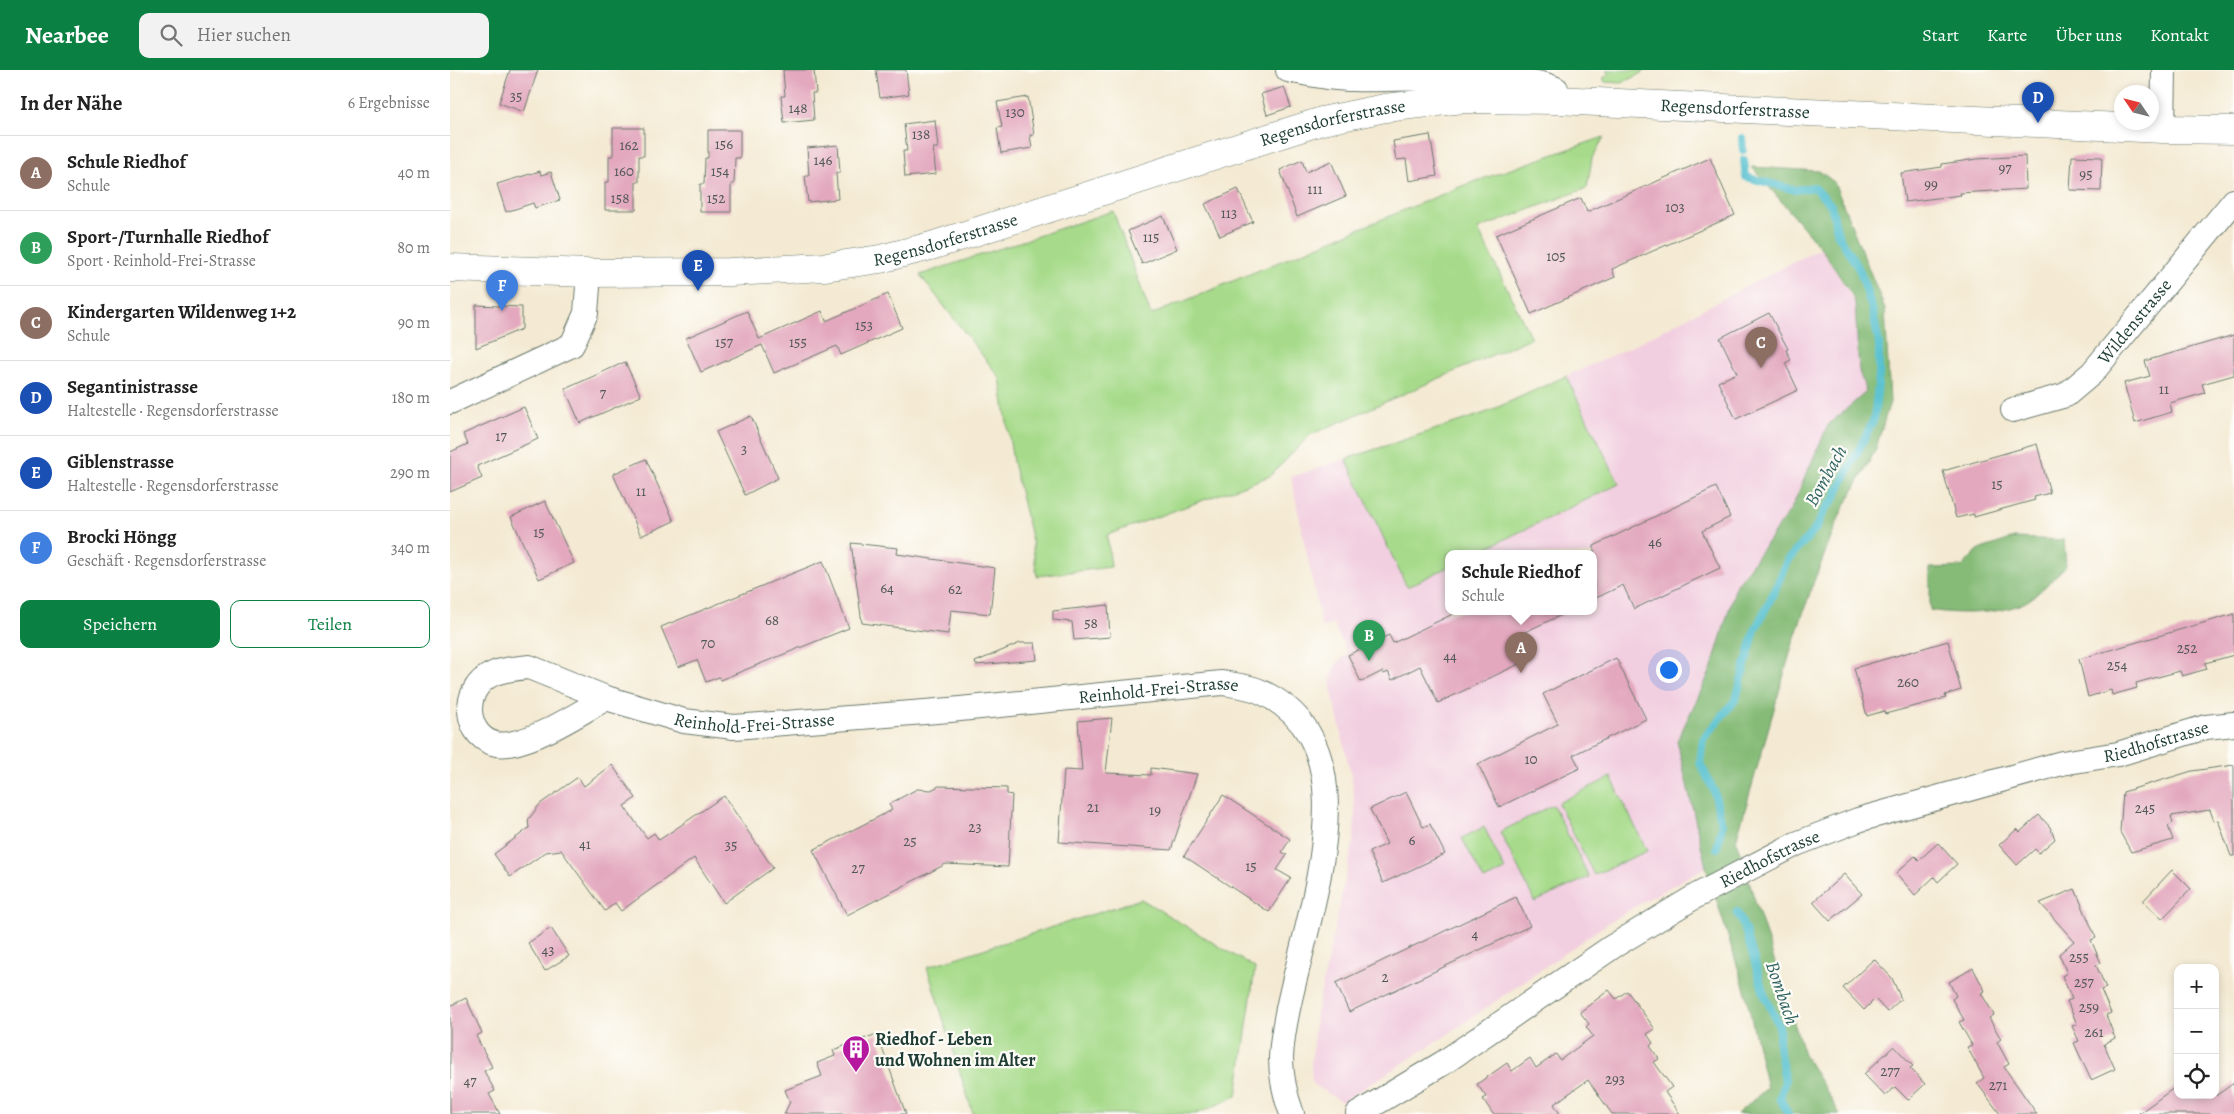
<!DOCTYPE html>
<html lang="de">
<head>
<meta charset="utf-8">
<style>
	:root { --surface:#fff; --page:#f2f2f2; --text:#222; --muted:#767676; --line:#e0e0e0; --accent:#0b8043 }
	body { margin:0; font-family:Alegreya,serif; background:var(--page); color:var(--text) }
	.controls { position:absolute; right:15px; bottom:15px; display:grid; overflow:hidden; border-radius:10px; box-shadow:0 2px 8px #0003 }
	.controls button { width:45px; height:45px; display:grid; place-items:center; padding:0; border:0; border-bottom:1px solid var(--line); background:var(--surface); color:var(--text); font:25px sans-serif }
	.compass { position:absolute; left:1664px; top:15px; width:45px; height:45px; border-radius:50%; background:var(--surface); box-shadow:0 2px 8px #0003; rotate:305deg }
	.you { position:absolute; left:1218px; top:599px; width:18px; height:18px; margin:-12px; border:4px solid #fff; border-radius:50%; background:#1a73e8; box-shadow:0 0 0 8px #1a73e833 }
	.badge { display:grid; place-items:center; width:32px; height:32px; border-radius:50%; background:var(--accent); color:#fff; font-size:16px; font-weight:700 }
	.pin { position:absolute; translate:-50% -41px; filter:drop-shadow(0 1px 2px #0008) }
	.pin::after { content:''; position:absolute; top:26px; width:18px; height:15px; background:inherit; clip-path:polygon(0 0,100% 0,50% 100%) }
	.popup { position:absolute; left:995px; top:480px; width:152px; height:65px; box-sizing:border-box; display:grid; place-content:center; border-radius:10px; background:var(--surface); filter:drop-shadow(0 1px 4px #0005); font-size:16px; white-space:nowrap; color:var(--muted) }
	.popup b { font-size:19px; color:var(--text) }
	.popup::after { content:''; position:absolute; left:50%; top:100%; margin-left:-10px; border:10px solid transparent; border-top-color:var(--surface) }
	.list { margin:0; padding:0; list-style:none }
	h2 { display:flex; justify-content:space-between; align-items:center; height:65px; margin:0; padding:0 20px; font-size:21px }
	h2 small { font-size:16px; font-weight:400; color:var(--muted) }
	.list li { display:grid; grid-template-columns:32px 1fr auto; gap:15px; align-items:center; box-sizing:border-box; height:75px; padding:0 20px; border-top:1px solid var(--line) }
	.list b { display:block; font-size:19px; white-space:nowrap }
	.list p { margin:0; font-size:16px; white-space:nowrap; color:var(--muted) }
	.list em { font-size:16px; font-style:normal; color:var(--muted) }
	.actions { display:flex; gap:10px; padding:15px 20px }
	.actions a { flex:1; padding:11px 0; border:1px solid var(--accent); border-radius:10px; text-align:center; font-size:18px; color:var(--accent) }
	.actions .main { background:var(--accent); color:#fff }
	.icon { flex:none; width:28px; height:28px; fill:none; stroke:currentColor; stroke-width:2; stroke-linecap:round; stroke-linejoin:round }
	.map { position:relative; flex:none; width:1784px; height:1044px; overflow:hidden }
	header { display:flex; align-items:center; gap:30px; box-sizing:border-box; height:70px; padding:0 25px; background:var(--accent); color:#fff }
	header strong { font-size:24px }
	nav { display:flex; gap:28px; margin-inline-start:auto; font-size:18px }
	.search { width:350px; height:45px; background:var(--page); display:flex; align-items:center; gap:12px; box-sizing:border-box; padding:0 18px; border-radius:10px; color:var(--muted); font-size:19px }
	main { display:flex }
	aside { flex:1; background:var(--surface) }
	.map>svg:first-child { display:block }
	.built { fill:#f2cfe0; fill-rule:evenodd }
	.green { fill:#a7db8b; stroke:#638c60 }
	.forest { fill:#85bb77; stroke:#527c56 }
	.lines { fill:none; stroke-linecap:round; stroke-linejoin:round }
	.stream { stroke:#55c0cf; stroke-width:8 }
	.building { fill:#e3a7be }
	.minor-casing { stroke:#6a7a6c; stroke-width:26 }
	.tertiary-casing { stroke:#6a7a6c; stroke-width:29 }
	.minor { stroke:#fff; stroke-width:24 }
	.tertiary { stroke:#fff; stroke-width:28 }
	.labels { text-anchor:middle; dominant-baseline:central; stroke-width:4.5; stroke-linejoin:round; paint-order:stroke }
	.number-label { font-size:15px; fill:#505856 }
	.street-label { font-size:18px; fill:#1f3d34; stroke:#fdfcf7 }
	.poi-label { font-size:18px; font-weight:bold; fill:#1f3d34; stroke:#fdfcf7; text-anchor:start }
	.water-label { font-size:19px; font-style:italic; fill:#2f6462; stroke:#fdfcf7 }
</style>
</head>
<body>
<header>
<strong>Nearbee</strong>
<div class="search"><svg class="icon" aria-label="search" viewBox="0 0 24 24"><circle cx="10" cy="10" r="6"/><path d="M15 15l6 6"/></svg>Hier suchen</div>
<nav><a>Start</a><a>Karte</a><a>Über uns</a><a>Kontakt</a></nav>
</header>
<main>
<aside>
<h2>In der Nähe<small>6 Ergebnisse</small></h2>
<ul class="list">
<li><span class="badge" style="background:#8d6e63">A</span><div><b>Schule Riedhof</b><p>Schule</p></div><em>40 m</em></li>
<li><span class="badge" style="background:#2e9e5b">B</span><div><b>Sport-/Turnhalle Riedhof</b><p>Sport · Reinhold-Frei-Strasse</p></div><em>80 m</em></li>
<li><span class="badge" style="background:#8d6e63">C</span><div><b>Kindergarten Wildenweg 1+2</b><p>Schule</p></div><em>90 m</em></li>
<li><span class="badge" style="background:#1a4fb4">D</span><div><b>Segantinistrasse</b><p>Haltestelle · Regensdorferstrasse</p></div><em>180 m</em></li>
<li><span class="badge" style="background:#1a4fb4">E</span><div><b>Giblenstrasse</b><p>Haltestelle · Regensdorferstrasse</p></div><em>290 m</em></li>
<li><span class="badge" style="background:#3f7fe0">F</span><div><b>Brocki Höngg</b><p>Geschäft · Regensdorferstrasse</p></div><em>340 m</em></li>
</ul>
<div class="actions"><a class="main">Speichern</a><a>Teilen</a></div>
</aside>
<div class="map">
<svg width="1784" height="1044" viewBox="0 0 1784 1044">
	<rect width="100%" height="100%" fill="#fdfcf7"/>
	<filter id="ink" filterUnits="userSpaceOnUse"><feTurbulence type="fractalNoise" baseFrequency=".02" numOctaves="2"/><feDisplacementMap in="SourceGraphic" scale="10" xChannelSelector="R" yChannelSelector="G"/><feConvolveMatrix kernelMatrix="1 2 1 2 8 2 1 2 1" color-interpolation-filters="sRGB"/></filter>
	<filter id="wash" filterUnits="userSpaceOnUse"><feTurbulence type="fractalNoise" baseFrequency=".0096" numOctaves="4" result="noise"/><feDisplacementMap in="SourceGraphic" scale="20" xChannelSelector="R" yChannelSelector="G"/><feGaussianBlur stdDeviation="1.12" result="paint"/><feColorMatrix in="noise" values="0 0 0 0 0 0 0 0 0 0 0 0 0 0 0 0 0 1.4 0 .05"/><feComposite in="paint" operator="in"/></filter>
	<g filter="url(#wash)">
		<rect width="100%" height="100%" fill="#f4ead3"/>
		<!-- built -->
		<path class="built" d="M1371 178 1405 233 1409 301 1416 322 1378 355 1341 439 1286 516 1261 600 1227 670 1256 797 1198 829 1158 853 994 967 892 1032 862 1014 861 996 866 945 904 768 905 741 903 714 880 614 883 599 890 590 898 584 883 553 872 558 841 407 1035 343 1176 279ZM998 484H1144V542H998Z"/>
		<!-- green -->
		<g class="green">
			<path d="M1156 0H1197L1172 13 1155 12 1153 8 1159 5Z"/>
			<path d="M1154 67 1142 88 1137 118 1028 159 1081 268 860 365 820 406 657 465 661 497 587 506 582 471 563 392 550 308 470 205 663 141 701 245 1012 116Z"/>
			<path d="M1116 306 1169 414 1024 484H998V497L957 517 896 389 1035 343Z"/>
			<path d="M1161 707 1197 781 1144 805 1108 733Z"/>
			<path d="M1103 735 1139 807 1085 832 1050 762Z"/>
			<path d="M1034 757 1055 800 1034 810 1012 768Z"/>
			<path d="M691 829 805 898 787 1026 746 1044H523L477 897Z"/>
		</g>
		<!-- forest -->
		<g class="forest">
			<path d="M1302 97 1369 101 1384 112 1435 239 1440 332 1425 381 1390 445 1364 511 1343 573 1286 771 1354 984 1390 1044H1287L1317 1018 1295 920 1256 797 1227 671 1261 600 1286 516 1341 439 1378 355 1416 322 1409 301 1405 233 1402 225 1371 178Z"/>
			<path d="M1564 468 1614 470 1616 496C1604 507 1592 521 1579 530 1556 545 1506 545 1480 540V498L1512 497 1528 480Z"/>
		</g>
		<g class="lines">
			<!-- stream -->
			<g class="stream">
				<path d="M1292 68 1293 80"/>
				<path d="M1267 778 1272 755 1264 721 1250 693 1253 669 1286 629 1305 560 1325 520 1337 491 1366 458 1376 438 1383 431 1424 349 1429 305V274L1423 242 1410 201 1388 165 1381 135 1364 117 1345 120 1296 107 1294 90"/>
				<path d="M1287 842 1296 862 1314 924 1329 956V977L1335 1011 1330 1028 1338 1044"/>
			</g>
		</g>
		<g id="blocks">
			<!-- building -->
			<g class="building">
				<path d="M60 0H88L74 42 49 33Z"/>
				<path d="M333 0H364L366 23H362L364 50 334 53 331 26H335Z"/>
				<path d="M426 0H456L459 24 430 28Z"/>
				<path d="M834 17 841 37 817 45 811 24Z"/>
				<path d="M578 27 584 65H580L582 78 551 83 547 58 552 57 547 32Z"/>
				<path d="M485 50 488 78H483L486 104 455 107 453 81H457L454 54Z"/>
				<path d="M163 58H194V86H189V112H186V140H155V112H159V86H163Z"/>
				<path d="M258 60H290V88H285L284 114H281V142H250V114H254L255 88H258Z"/>
				<path d="M980 65 987 106 959 111 956 89 946 90 943 71Z"/>
				<path d="M388 75 390 103H386L388 129 358 132 355 106H359L357 78Z"/>
				<path d="M1575 86 1576 119 1510 123 1511 125 1455 132 1451 103 1492 97V94L1527 89Z"/>
				<path d="M1622 86 1652 87 1651 121 1620 120Z"/>
				<path d="M1260 88 1285 145 1162 199 1165 207 1081 244 1046 165 1131 128 1137 142Z"/>
				<path d="M852 90 856 102 881 91 896 126 847 147 830 100Z"/>
				<path d="M90 101 91 105 101 102 110 130 85 138 83 133 56 142 47 114Z"/>
				<path d="M788 119 803 152 770 166 755 134Z"/>
				<path d="M713 146 727 179 692 194 678 161Z"/>
				<path d="M438 224 452 258 391 285 387 276 324 303 312 275 251 302 236 268 297 241 309 269 372 241 376 251Z"/>
				<path d="M26 235 72 237V259L26 278Z"/>
				<path d="M1319 243 1338 279 1336 280 1341 290 1335 293 1348 320 1286 349 1268 312 1287 303 1270 268Z"/>
				<path d="M1784 265V305L1752 314 1755 323 1720 333 1722 342 1685 353 1674 313 1700 306 1695 291Z"/>
				<path d="M175 292 191 326 130 353 115 319Z"/>
				<path d="M74 337 88 369 27 396 32 408 0 422V382L18 374 13 364Z"/>
				<path d="M301 346 328 408 295 425 266 362Z"/>
				<path d="M1587 374 1600 423 1584 427 1585 430 1524 447V444L1506 448 1493 401Z"/>
				<path d="M196 389 224 451 191 466 163 404Z"/>
				<path d="M1266 417 1280 447 1252 461 1270 498 1184 539 1173 515 1144 529V476Z"/>
				<path d="M95 431 124 493 89 509 61 447Z"/>
				<path d="M401 473 448 478 447 484 545 498 540 544 501 540 498 564 412 553Z"/>
				<path d="M373 491 399 558 270 610 269 607 256 612 247 590 228 597 211 557Z"/>
				<path d="M658 535 660 567 624 570 622 552 603 550V541Z"/>
				<path d="M1007 542H1118L1062 568 1073 592 988 633 970 596 942 610 938 602 934 604 933 601 911 612 898 585 939 565 943 573Z"/>
				<path d="M1784 544V585L1755 593 1757 599 1732 606 1730 601 1686 613 1687 618 1662 625 1661 620 1638 627 1629 589Z"/>
				<path d="M1498 571 1511 620 1495 625 1496 628 1435 644 1434 641 1417 646 1404 598Z"/>
				<path d="M570 573H585L587 590 526 595 525 592Z"/>
				<path d="M1166 588 1196 649 1123 685 1130 698 1049 737 1028 694 1108 654 1093 624Z"/>
				<path d="M662 648 656 703 701 705V698L747 704 721 780 609 772 614 700 632 701 628 651Z"/>
				<path d="M162 695 186 728 174 736 197 768 204 763 209 770 274 726 323 798 274 833 244 788 171 841 165 833 155 841 111 780 96 782 60 807 44 784 79 758 78 750 90 734 128 707 134 716Z"/>
				<path d="M1784 695V786H1781L1768 750 1764 751 1760 740 1721 746 1723 753 1718 756 1723 770 1681 782 1670 762 1673 722 1742 701Z"/>
				<path d="M489 716 557 718V724L562 725 558 797 496 794 397 845 363 780 442 740 439 734 467 719 481 720Z"/>
				<path d="M956 722 973 757 980 754 995 784 933 813 919 782 937 774 920 739Z"/>
				<path d="M773 725 840 769 832 782 837 785 827 800 841 808 819 842 734 786Z"/>
				<path d="M1589 745 1600 757 1605 769 1589 783 1585 779 1567 795 1549 775 1567 759 1570 762Z"/>
				<path d="M1488 773 1507 794 1488 812 1484 807 1465 825 1446 803 1465 786 1469 790Z"/>
				<path d="M1722 800 1741 819 1712 849 1693 831Z"/>
				<path d="M1394 804 1412 824 1380 851 1363 832Z"/>
				<path d="M1625 819 1646 868 1641 870 1651 893 1646 895 1656 918 1651 920 1661 943 1656 945 1665 968 1654 974 1665 999 1641 1010 1624 973 1629 971 1622 956 1627 954 1617 931 1622 929 1612 906 1617 903 1609 884 1624 871 1590 833Z"/>
				<path d="M1066 827 1080 856 899 942 886 913Z"/>
				<path d="M101 858 119 886 95 901 78 873Z"/>
				<path d="M1424 889 1442 908 1451 929 1437 942 1425 929 1414 940 1393 918Z"/>
				<path d="M1523 898 1535 921 1531 923 1544 945 1539 948 1551 969 1547 972 1559 994 1554 997 1587 1044H1550L1527 1013 1534 1008 1517 977 1522 975 1509 952 1514 950 1502 929 1506 926 1499 912Z"/>
				<path d="M1159 920 1166 929 1177 921 1205 959 1197 964 1203 973 1200 976 1209 989 1204 992 1222 1017 1215 1022 1230 1044H1162L1138 1010 1104 1034 1110 1044H1043L1033 1029 1036 1027 1027 1014 1057 993 1062 1001 1080 988 1086 998 1106 984 1110 990 1143 966 1136 957 1139 954 1130 942Z"/>
				<path d="M16 928 32 963 26 966 42 997 34 1001 45 1021 39 1024 50 1044H0V936Z"/>
				<path d="M427 964 456 1044H334L340 1032 335 1020 372 1006 367 993 385 986 383 980Z"/>
				<path d="M1444 976 1463 996 1460 998 1475 1014 1458 1030 1445 1017 1435 1026 1414 1004Z"/>
				<path d="M1784 1013V1044H1688L1728 1015V1025H1767Z"/>
			</g>
		</g>
	</g>
	<g filter="url(#ink)">
		<use href="#blocks" fill-opacity="0" stroke="#6a7a6c" stroke-width="1"/>
		<g class="lines">
			<!-- minor casing -->
			<g class="minor-casing">
				<g id="minor">
					<path d="M838 0C859 4 881 9 903 9 951 11 1069 0 1106 19V30"/>
					<path d="M1713 59 1714 0"/>
					<path d="M0 332 122 275 136 243 139 203"/>
					<path id="s1" d="M1563 340 1616 325 1642 303 1784 131"/>
					<path d="M79 597 156 628C128 644 90 669 59 674 17 681 4 619 45 603 56 599 68 598 79 597Z"/>
					<path id="s2" d="M156 628 234 651 284 657 500 640 772 613C784 615 798 616 809 621 943 680 835 885 831 988 831 1006 836 1028 842 1044"/>
					<path id="s3" d="M908 1044 993 993 1162 877 1246 826 1346 774 1408 750 1612 693 1668 684 1756 657 1784 654"/>
				</g>
			</g>
			<!-- tertiary casing -->
			<g class="tertiary-casing">
				<g id="tertiary">
					<path id="s4" d="M0 198 139 203 280 202 375 197 430 189 481 176 872 51 935 38 1013 29 1106 30 1713 59 1784 60"/>
				</g>
			</g>
			<!-- minor -->
			<use href="#minor" class="minor"/>
			<!-- tertiary -->
			<use href="#tertiary" class="tertiary"/>
		</g>
	</g>
	<!-- icons -->
	<defs>
		<g id="building-pin" transform="scale(1.4375)"><path d="M0 17L-7.5 6A9.5 9.5 0 1 1 7.5 6Z" fill="#b5179e" stroke="#fdfcf7"/><path d="M-4-6H4V6H1V3H-1V6H-4ZM-2.5-4.3h1.7v1.8h-1.7ZM.8-4.3h1.7v1.8H.8ZM-2.5-1h1.7V.8h-1.7ZM.8-1h1.7V.8H.8Z" fill="#fff"/></g>
	</defs>
	<g fill-rule="evenodd">
		<use href="#building-pin" x="406" y="979"/>
	</g>
	<g class="labels">
		<!-- number labels -->
		<g class="number-label">
			<text x="66" y="26">35</text>
			<text x="348" y="38">148</text>
			<text x="565" y="42">130</text>
			<text x="471" y="64">138</text>
			<text x="274" y="74">156</text>
			<text x="179" y="75">162</text>
			<text x="373" y="90">146</text>
			<text x="1555" y="98">97</text>
			<text x="174" y="101">160</text>
			<text x="270" y="101">154</text>
			<text x="1636" y="104">95</text>
			<text x="1481" y="114">99</text>
			<text x="865" y="119">111</text>
			<text x="170" y="128">158</text>
			<text x="266" y="128">152</text>
			<text x="1225" y="137">103</text>
			<text x="779" y="143">113</text>
			<text x="701" y="167">115</text>
			<text x="1106" y="186">105</text>
			<text x="414" y="255">153</text>
			<text x="274" y="272">157</text>
			<text x="348" y="272">155</text>
			<text x="1714" y="319">11</text>
			<text x="153" y="323">7</text>
			<text x="51" y="366">17</text>
			<text x="294" y="379">3</text>
			<text x="1547" y="414">15</text>
			<text x="191" y="421">11</text>
			<text x="89" y="462">15</text>
			<text x="1205" y="472">46</text>
			<text x="437" y="518">64</text>
			<text x="505" y="519">62</text>
			<text x="322" y="550">68</text>
			<text x="641" y="553">58</text>
			<text x="258" y="573">70</text>
			<text x="1737" y="578">252</text>
			<text x="1000" y="586">44</text>
			<text x="1667" y="595">254</text>
			<text x="1458" y="612">260</text>
			<text x="1081" y="689">10</text>
			<text x="643" y="737">21</text>
			<text x="1695" y="738">245</text>
			<text x="705" y="740">19</text>
			<text x="525" y="757">23</text>
			<text x="962" y="770">6</text>
			<text x="460" y="771">25</text>
			<text x="135" y="774">41</text>
			<text x="281" y="775">35</text>
			<text x="801" y="796">15</text>
			<text x="408" y="798">27</text>
			<text x="1025" y="864">4</text>
			<text x="98" y="880">43</text>
			<text x="1629" y="887">255</text>
			<text x="935" y="907">2</text>
			<text x="1634" y="912">257</text>
			<text x="1639" y="937">259</text>
			<text x="1644" y="962">261</text>
			<text x="1440" y="1001">277</text>
			<text x="1165" y="1009">293</text>
			<text x="20" y="1011">47</text>
			<text x="1548" y="1015">271</text>
		</g>
		<!-- street labels -->
		<g class="street-label">
			<text stroke="none"><textPath href="#s4" startOffset="1309">Regensdorferstrasse</textPath></text>
			<text stroke="none"><textPath href="#s4" startOffset="904">Regensdorferstrasse</textPath></text>
			<text stroke="none"><textPath href="#s4" startOffset="499">Regensdorferstrasse</textPath></text>
			<text stroke="none"><textPath href="#s1" startOffset="156">Wildenstrasse</textPath></text>
			<text stroke="none"><textPath href="#s2" startOffset="558">Reinhold-Frei-Strasse</textPath></text>
			<text stroke="none"><textPath href="#s2" startOffset="152">Reinhold-Frei-Strasse</textPath></text>
			<text stroke="none"><textPath href="#s3" startOffset="890">Riedhofstrasse</textPath></text>
			<text stroke="none"><textPath href="#s3" startOffset="485">Riedhofstrasse</textPath></text>
		</g>
		<!-- poi labels -->
		<g class="poi-label">
			<text x="425" y="969">Riedhof - Leben<tspan x="425" dy="21">und Wohnen im Alter</tspan></text>
		</g>
		<!-- water labels -->
		<g class="water-label">
			<text transform="translate(1376 406) rotate(-61)">Bombach</text>
			<text transform="translate(1332 923) rotate(71)">Bombach</text>
		</g>
	</g>
</svg>
<div class="controls">
<button>+</button>
<button>−</button>
<button><svg class="icon" aria-label="locate" viewBox="0 0 24 24"><circle cx="12" cy="12" r="6"/><path d="M12 2v4M12 18v4M2 12h4M18 12h4"/></svg></button>
</div>
<svg class="compass" viewBox="-18 -18 36 36"><path d="M0-13l5 13h-10z" fill="#e53935"/><path d="M0 13l5-13h-10z" fill="#767676"/></svg>
<div class="you"></div>
<div class="pin badge" style="left:1071px;top:603px;background:#8d6e63">A</div>
<div class="popup"><b>Schule Riedhof</b>Schule</div>
<div class="pin badge" style="left:919px;top:591px;background:#2e9e5b">B</div>
<div class="pin badge" style="left:1311px;top:298px;background:#8d6e63">C</div>
<div class="pin badge" style="left:1588px;top:53px;background:#1a4fb4">D</div>
<div class="pin badge" style="left:248px;top:221px;background:#1a4fb4">E</div>
<div class="pin badge" style="left:52px;top:241px;background:#3f7fe0">F</div>
</div>
</main>
</body>
</html>
